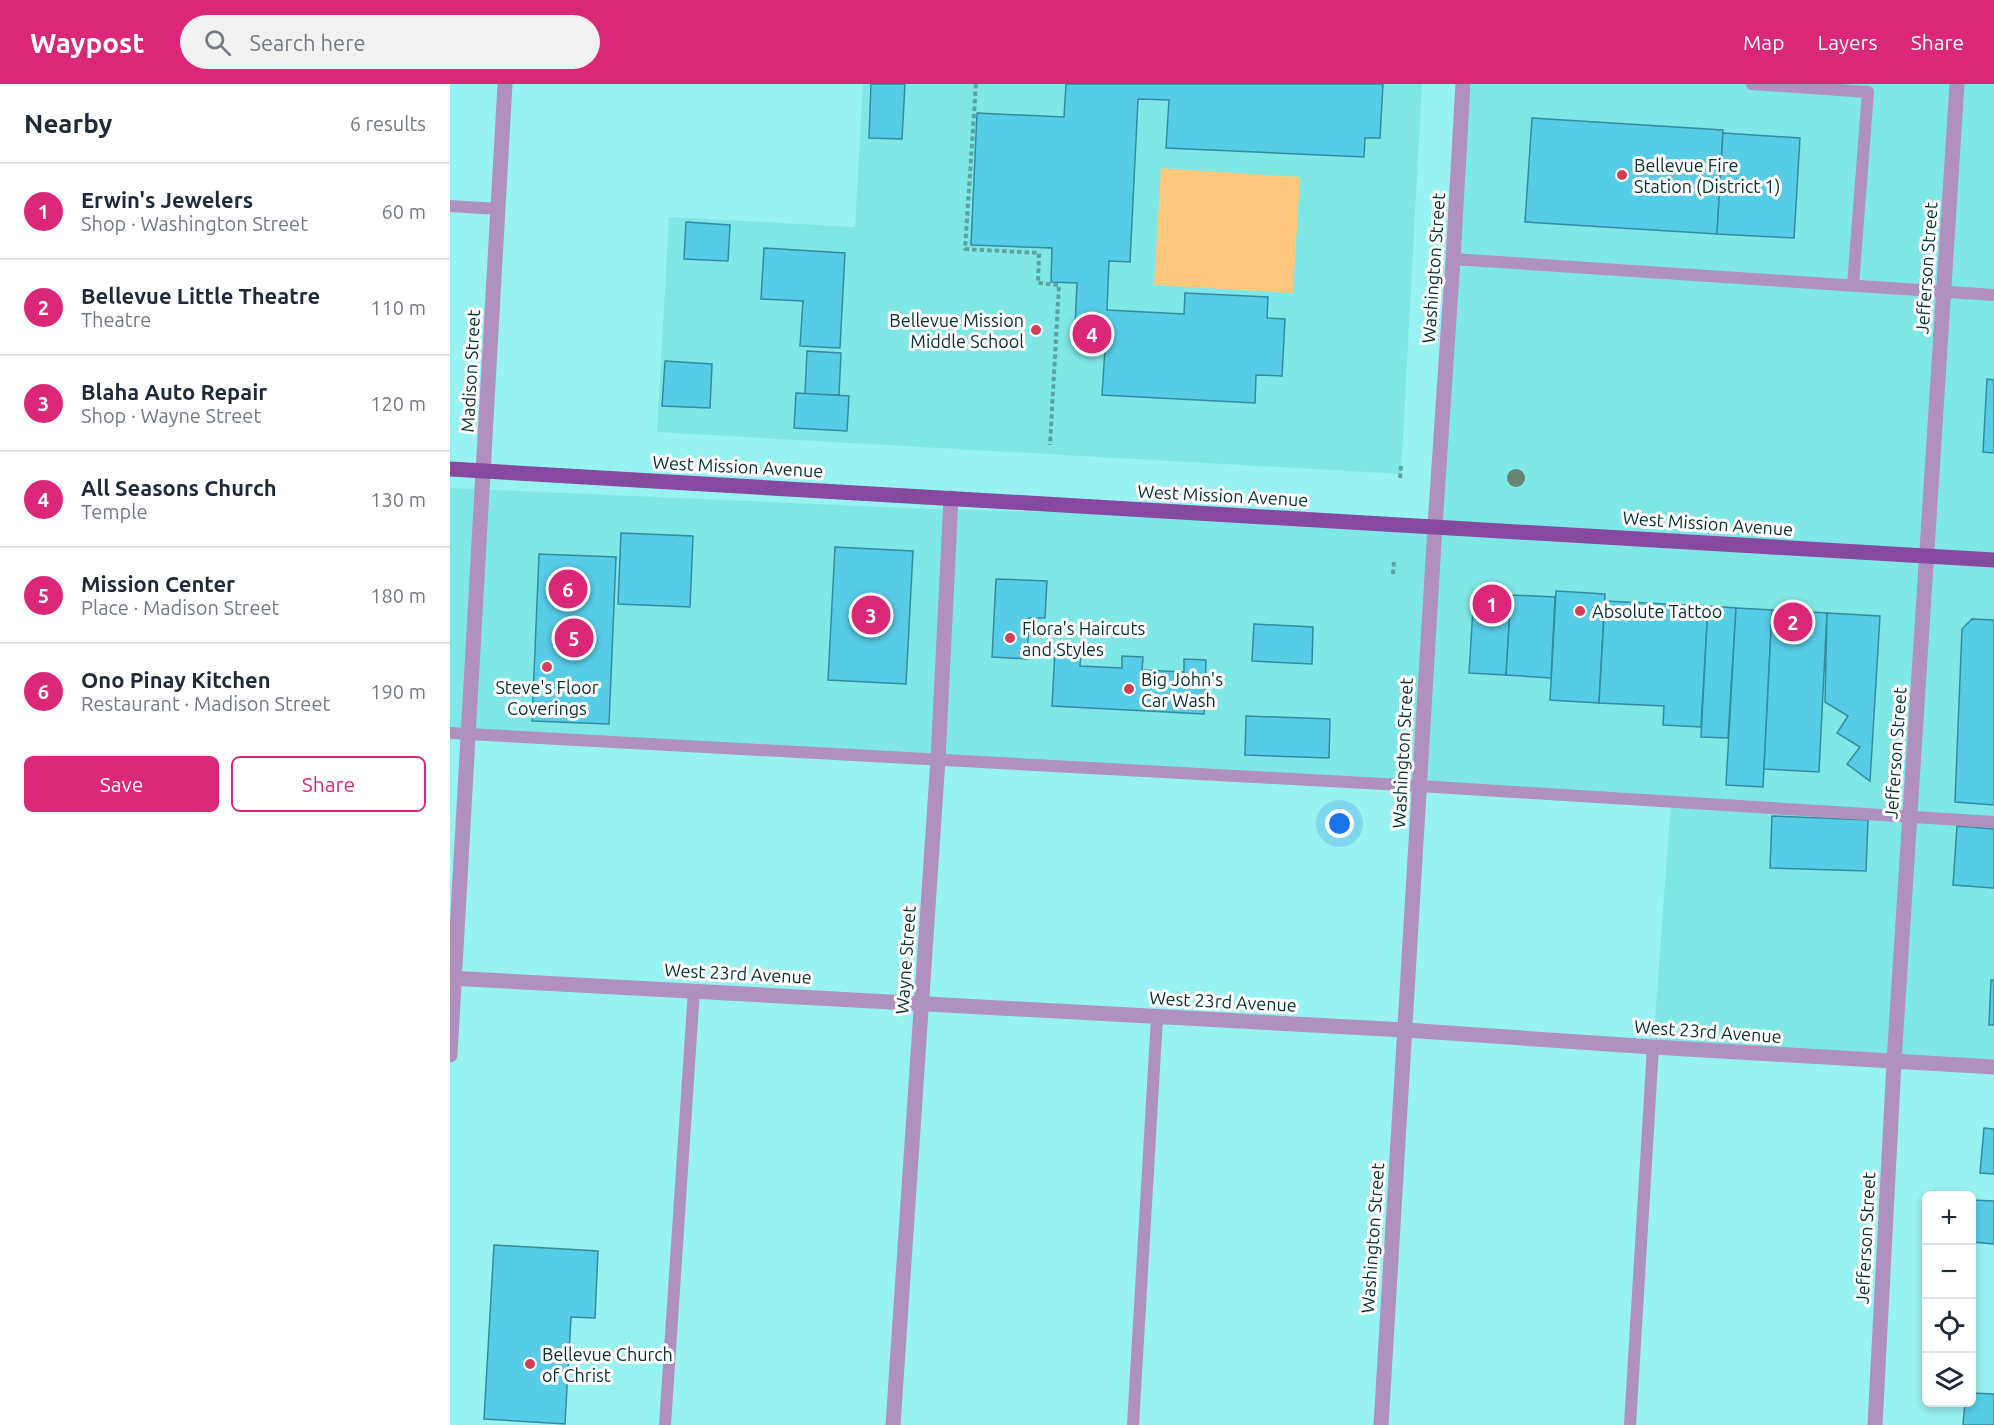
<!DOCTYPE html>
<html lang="en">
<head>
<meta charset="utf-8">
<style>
	:root { --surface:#fff; --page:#f2f2f3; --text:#1f2937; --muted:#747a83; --line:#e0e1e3; --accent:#db2777 }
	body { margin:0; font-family:Ubuntu,sans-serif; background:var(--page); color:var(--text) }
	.controls { position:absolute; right:18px; bottom:18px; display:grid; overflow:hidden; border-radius:9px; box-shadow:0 3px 9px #0003 }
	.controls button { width:54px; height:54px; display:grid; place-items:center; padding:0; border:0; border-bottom:2px solid var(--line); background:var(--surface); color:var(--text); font:30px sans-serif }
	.you { position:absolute; left:890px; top:740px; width:21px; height:21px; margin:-15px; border:4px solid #fff; border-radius:50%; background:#1a73e8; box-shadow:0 0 0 9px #1a73e833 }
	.badge { display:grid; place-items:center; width:39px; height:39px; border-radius:50%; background:var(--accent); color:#fff; font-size:20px; font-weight:700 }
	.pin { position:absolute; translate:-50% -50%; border:3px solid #fff; box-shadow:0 2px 6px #0006 }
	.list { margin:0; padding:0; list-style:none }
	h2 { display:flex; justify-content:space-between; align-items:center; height:78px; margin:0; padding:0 24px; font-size:26px }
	h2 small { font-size:20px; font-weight:400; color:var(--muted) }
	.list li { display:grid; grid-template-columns:39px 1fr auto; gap:18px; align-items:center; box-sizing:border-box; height:96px; padding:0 24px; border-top:2px solid var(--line) }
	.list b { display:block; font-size:22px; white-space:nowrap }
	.list p { margin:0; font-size:20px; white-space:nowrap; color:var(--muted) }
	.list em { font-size:20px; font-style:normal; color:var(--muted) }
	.actions { display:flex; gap:12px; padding:18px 24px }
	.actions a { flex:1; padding:14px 0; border:2px solid var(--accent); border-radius:9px; text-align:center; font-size:21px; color:var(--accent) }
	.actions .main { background:var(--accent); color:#fff }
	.icon { flex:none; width:33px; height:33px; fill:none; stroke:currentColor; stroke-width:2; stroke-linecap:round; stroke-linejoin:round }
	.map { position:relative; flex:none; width:1544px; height:1341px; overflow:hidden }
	header { display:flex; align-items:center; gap:36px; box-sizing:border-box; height:84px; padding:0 30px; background:var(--accent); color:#fff }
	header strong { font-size:28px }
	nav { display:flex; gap:33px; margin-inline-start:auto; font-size:21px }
	.search { width:420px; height:54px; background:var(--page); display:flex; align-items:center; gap:15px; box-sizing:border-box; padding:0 21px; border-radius:33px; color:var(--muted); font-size:22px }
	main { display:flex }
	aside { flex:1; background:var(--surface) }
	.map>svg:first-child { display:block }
	.built { fill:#7fe7e6 }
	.green { fill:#fdc87e }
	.building { fill:#57cce7; stroke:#338b9f; stroke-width:1.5 }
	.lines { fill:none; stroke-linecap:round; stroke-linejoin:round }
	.path { stroke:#5ca2a2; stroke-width:4; stroke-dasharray:4.5 3; stroke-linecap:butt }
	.service { stroke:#b090bf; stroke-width:12 }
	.minor { stroke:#b090bf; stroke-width:15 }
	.tertiary { stroke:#b090bf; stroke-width:15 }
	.primary { stroke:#8649a0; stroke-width:15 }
	.tree { fill:#688572 }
	.poi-dot { fill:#cf3f58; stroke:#fff; stroke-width:2 }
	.labels { text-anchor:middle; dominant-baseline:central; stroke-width:6; stroke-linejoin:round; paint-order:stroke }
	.poi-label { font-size:18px; fill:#073030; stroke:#fff; text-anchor:start }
	.street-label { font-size:18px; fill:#073030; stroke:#fff }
</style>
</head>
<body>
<header>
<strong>Waypost</strong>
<div class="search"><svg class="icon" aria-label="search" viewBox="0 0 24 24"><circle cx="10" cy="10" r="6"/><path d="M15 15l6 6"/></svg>Search here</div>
<nav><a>Map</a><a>Layers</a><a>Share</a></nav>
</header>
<main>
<aside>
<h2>Nearby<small>6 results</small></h2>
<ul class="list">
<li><span class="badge">1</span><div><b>Erwin's Jewelers</b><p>Shop · Washington Street</p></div><em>60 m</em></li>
<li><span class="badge">2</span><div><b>Bellevue Little Theatre</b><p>Theatre</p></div><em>110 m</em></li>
<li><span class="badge">3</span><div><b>Blaha Auto Repair</b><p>Shop · Wayne Street</p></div><em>120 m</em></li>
<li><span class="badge">4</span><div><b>All Seasons Church</b><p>Temple</p></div><em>130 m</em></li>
<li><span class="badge">5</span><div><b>Mission Center</b><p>Place · Madison Street</p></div><em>180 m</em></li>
<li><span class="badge">6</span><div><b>Ono Pinay Kitchen</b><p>Restaurant · Madison Street</p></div><em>190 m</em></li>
</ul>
<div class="actions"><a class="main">Save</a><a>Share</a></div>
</aside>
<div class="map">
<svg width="1544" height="1341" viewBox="0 0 1544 1341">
	<rect width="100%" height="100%" fill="#97f2f1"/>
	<!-- built -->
	<g class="built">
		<path d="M413 0H972L951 390 207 348 219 133 405 143Z"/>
		<path d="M1013 0H1544V983L1203 963 1221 718 0 649V404L478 425 814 433 984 442Z"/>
	</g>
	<!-- green -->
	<path class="green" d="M711 84 850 93 843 209 704 201Z"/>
	<!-- building -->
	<g class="building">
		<path d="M421 0H455L452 55 419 54Z"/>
		<path d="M616 0H933L930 54H915L914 73 716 64 719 16 688 15 680 178 659 177 657 226 734 230 735 209 818 213 817 234 835 235 832 292 806 291 805 319 652 311 655 265 624 263 627 199 601 198 602 164 521 161 527 29 614 33Z"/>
		<path d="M1082 34 1273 46 1267 150 1075 138Z"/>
		<path d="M1273 49 1350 54 1344 154 1267 150Z"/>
		<path d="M236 138 280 141 278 177 234 175Z"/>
		<path d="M314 164 395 169 390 264 350 262 353 217 311 215Z"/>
		<path d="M357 267 391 269 389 311 355 310Z"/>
		<path d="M215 277 262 280 260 324 212 322Z"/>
		<path d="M1537 295 1544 296V369L1533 368Z"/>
		<path d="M346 309 399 312 397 347 344 344Z"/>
		<path d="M171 449 243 452 240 523 168 520Z"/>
		<path d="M385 463 463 467 456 600 378 596Z"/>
		<path d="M89 470 166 473 159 640 82 637Z"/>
		<path d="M546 495 597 497 595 534H579L577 575 542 573Z"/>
		<path d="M1106 507 1155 510 1149 619 1100 616Z"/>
		<path d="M1024 509 1061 511 1056 591 1019 589Z"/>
		<path d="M1061 511 1105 513 1101 594 1056 591Z"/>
		<path d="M1155 517 1258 522 1251 643 1213 641 1214 622 1149 619Z"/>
		<path d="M1258 522 1286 524 1278 654 1251 653Z"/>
		<path d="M1286 524 1322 526 1313 703 1276 701Z"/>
		<path d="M1322 526 1377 529 1369 688 1314 685Z"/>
		<path d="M1377 529 1430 532 1420 697 1397 680 1410 663 1387 649 1398 632 1375 618Z"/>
		<path d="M1522 535 1544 536V721L1505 718 1512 545Z"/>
		<path d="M804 540 863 543 862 580 802 577Z"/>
		<path d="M605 566 631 567 630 582 672 584V572L693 573 692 586 734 588V575L756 576 754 630 602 622Z"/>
		<path d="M796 632 880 635 879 674 795 671Z"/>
		<path d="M1322 732 1418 736 1416 787 1320 784Z"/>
		<path d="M1507 742 1544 745V804L1503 801Z"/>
		<path d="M1541 896H1544V941H1539Z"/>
		<path d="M1534 1044 1544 1045V1090L1530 1089Z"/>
		<path d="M1522 1116 1544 1117V1160L1522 1158Z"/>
		<path d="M44 1161 148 1167 145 1234 121 1233 115 1340 34 1335Z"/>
		<path d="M1522 1309 1544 1310V1341H1513L1515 1318H1522Z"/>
	</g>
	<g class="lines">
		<!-- path -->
		<g class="path">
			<path d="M526 0 515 165 589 169 588 199 609 201 600 361"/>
			<path d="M950 394 951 382"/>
			<path d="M943 490 944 477"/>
		</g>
		<!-- service -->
		<g class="service">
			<path d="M1302 0 1418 8 1403 201"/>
			<path d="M0 122 48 125"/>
			<path d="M1003 175 1544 211"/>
			<path d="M0 649 970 702 1544 738"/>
			<path d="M215 1341 244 906"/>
			<path d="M683 1341 707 933"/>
			<path d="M1180 1341 1203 963"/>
		</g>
		<!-- minor -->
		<g class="minor">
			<path d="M985 442 1003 175 1013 0"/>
			<path d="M0 894 955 946 1203 963 1544 983"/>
			<path d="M0 971 55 0"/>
			<path d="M443 1341 488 675 501 414"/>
			<path d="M1425 1341 1444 978 1507 0"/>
		</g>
		<!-- tertiary -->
		<path class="tertiary" d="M931 1341 985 442"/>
		<!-- primary -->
		<path class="primary" d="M0 385 1544 476"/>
	</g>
	<!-- trees -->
	<circle class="tree" cx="1066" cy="394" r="9"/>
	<!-- markers -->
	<g class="poi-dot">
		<circle cx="1172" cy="91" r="6"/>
		<circle cx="586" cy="246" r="6"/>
		<circle cx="1130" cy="527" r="6"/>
		<circle cx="560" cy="554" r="6"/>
		<circle cx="97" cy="583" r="6"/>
		<circle cx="679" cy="605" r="6"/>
		<circle cx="80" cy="1280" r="6"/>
	</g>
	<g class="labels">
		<!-- poi labels -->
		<g class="poi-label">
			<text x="1184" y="81">Bellevue Fire<tspan x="1184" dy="21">Station (District 1)</tspan></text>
			<text x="574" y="236" text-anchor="end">Bellevue Mission<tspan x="574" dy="21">Middle School</tspan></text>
			<text x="1142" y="527">Absolute Tattoo</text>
			<text x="572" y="544">Flora's Haircuts<tspan x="572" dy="21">and Styles</tspan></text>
			<text x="691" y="595">Big John's<tspan x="691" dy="21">Car Wash</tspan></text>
			<text x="97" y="603" text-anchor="middle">Steve's Floor<tspan x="97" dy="21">Coverings</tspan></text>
			<text x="92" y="1270">Bellevue Church<tspan x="92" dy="21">of Christ</tspan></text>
		</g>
		<!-- street labels -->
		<g class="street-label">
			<text transform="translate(983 184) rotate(-86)">Washington Street</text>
			<text transform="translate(1476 184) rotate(-86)">Jefferson Street</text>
			<text transform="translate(20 287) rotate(-87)">Madison Street</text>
			<text transform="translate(288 382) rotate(3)">West Mission Avenue</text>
			<text transform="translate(773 411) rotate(3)">West Mission Avenue</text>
			<text transform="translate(1258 439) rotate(4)">West Mission Avenue</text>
			<text transform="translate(952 669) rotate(-87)">Washington Street</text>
			<text transform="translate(1445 669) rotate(-86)">Jefferson Street</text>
			<text transform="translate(455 876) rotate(-86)">Wayne Street</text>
			<text transform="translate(288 889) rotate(3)">West 23rd Avenue</text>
			<text transform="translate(773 917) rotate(3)">West 23rd Avenue</text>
			<text transform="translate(1258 947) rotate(4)">West 23rd Avenue</text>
			<text transform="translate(922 1154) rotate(-86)">Washington Street</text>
			<text transform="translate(1415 1154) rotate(-87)">Jefferson Street</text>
		</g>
	</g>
</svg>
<div class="controls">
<button>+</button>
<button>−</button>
<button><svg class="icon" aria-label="locate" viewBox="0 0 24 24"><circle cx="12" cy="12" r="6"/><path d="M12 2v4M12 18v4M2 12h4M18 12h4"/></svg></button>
<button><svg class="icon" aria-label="layers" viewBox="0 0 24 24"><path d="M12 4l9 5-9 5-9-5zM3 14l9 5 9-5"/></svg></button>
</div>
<div class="you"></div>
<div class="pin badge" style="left:1042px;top:520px">1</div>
<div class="pin badge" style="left:1343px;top:538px">2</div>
<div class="pin badge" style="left:421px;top:531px">3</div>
<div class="pin badge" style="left:642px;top:250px">4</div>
<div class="pin badge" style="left:124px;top:554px">5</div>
<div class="pin badge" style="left:118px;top:505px">6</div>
</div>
</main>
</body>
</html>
